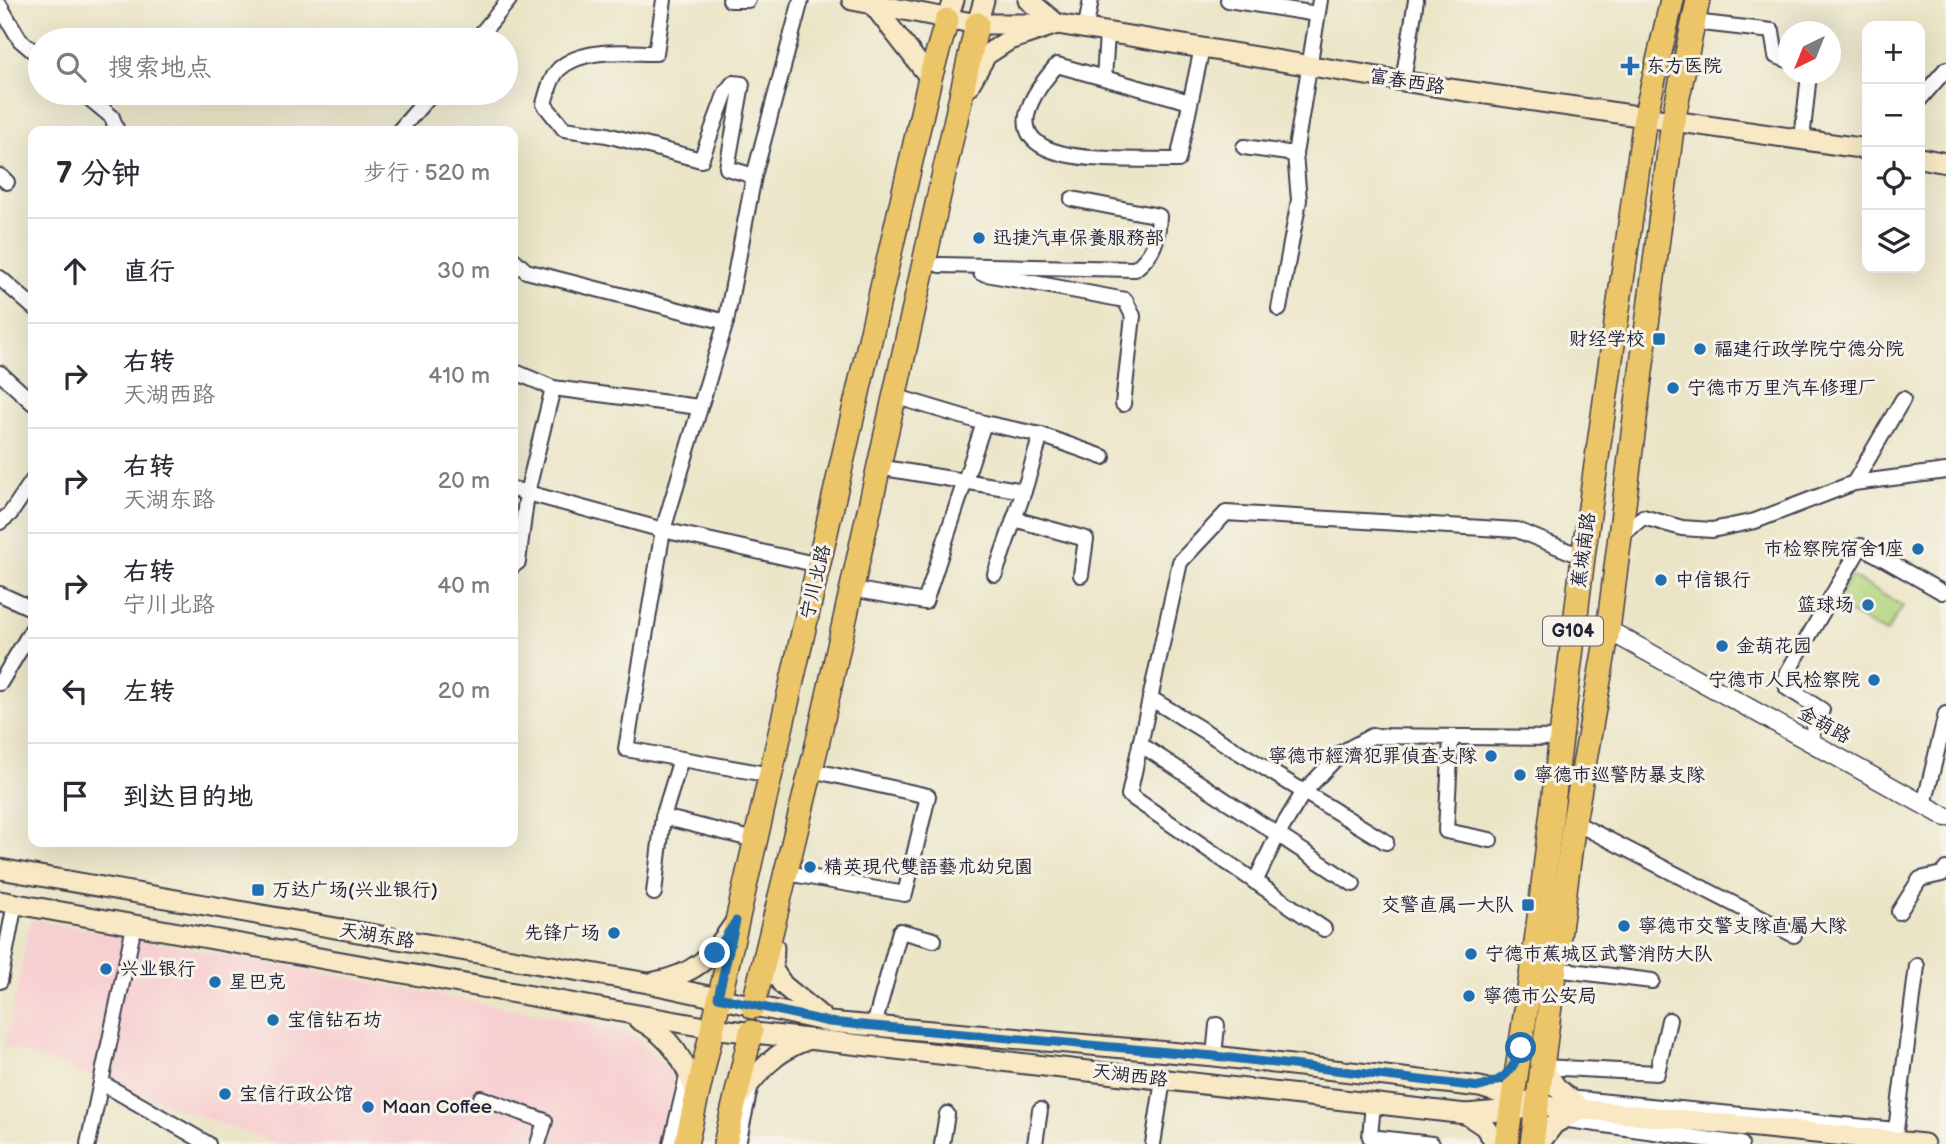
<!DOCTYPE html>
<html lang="zh">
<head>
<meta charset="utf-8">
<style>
	:root { --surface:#fff; --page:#f2f2f3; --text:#2b2b33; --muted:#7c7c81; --line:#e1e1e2 }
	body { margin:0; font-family:"Balsamiq Sans","LXGW WenKai TC",sans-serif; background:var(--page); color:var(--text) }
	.controls { position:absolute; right:21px; top:21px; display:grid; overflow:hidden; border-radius:14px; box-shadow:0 7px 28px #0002 }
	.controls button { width:63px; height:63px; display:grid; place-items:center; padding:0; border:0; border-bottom:2px solid var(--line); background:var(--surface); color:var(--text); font:35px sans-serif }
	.compass { position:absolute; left:1778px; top:21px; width:63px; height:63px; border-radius:50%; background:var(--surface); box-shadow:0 7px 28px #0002; rotate:223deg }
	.stop { position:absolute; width:21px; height:21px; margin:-16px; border:5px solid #1f6fb2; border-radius:50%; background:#fff }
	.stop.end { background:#1f6fb2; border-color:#fff; box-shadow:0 2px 7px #0008 }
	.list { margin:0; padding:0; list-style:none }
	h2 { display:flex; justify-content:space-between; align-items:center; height:91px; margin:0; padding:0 28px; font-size:30px }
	h2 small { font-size:23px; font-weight:400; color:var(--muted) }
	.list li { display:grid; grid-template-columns:46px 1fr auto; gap:21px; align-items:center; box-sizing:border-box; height:105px; padding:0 28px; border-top:2px solid var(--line) }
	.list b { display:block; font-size:26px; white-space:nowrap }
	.list p { margin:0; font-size:23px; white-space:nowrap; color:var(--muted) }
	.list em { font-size:23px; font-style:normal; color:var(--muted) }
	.icon { flex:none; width:38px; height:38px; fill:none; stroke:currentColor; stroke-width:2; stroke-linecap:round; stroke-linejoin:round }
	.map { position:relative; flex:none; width:1946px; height:1144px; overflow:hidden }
	.search { position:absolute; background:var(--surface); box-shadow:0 7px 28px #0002; left:28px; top:28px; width:490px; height:77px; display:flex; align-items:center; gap:18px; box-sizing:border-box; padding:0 24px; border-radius:38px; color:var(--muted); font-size:26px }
	.panel { position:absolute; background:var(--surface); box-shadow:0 7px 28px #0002; left:28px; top:126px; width:490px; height:721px; border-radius:14px }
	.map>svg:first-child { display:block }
	.built { fill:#f7cfd1 }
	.green { fill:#b0d47d; stroke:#697b5c; stroke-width:2 }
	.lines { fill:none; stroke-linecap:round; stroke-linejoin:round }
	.minor-casing { stroke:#403f50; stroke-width:18 }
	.tertiary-casing { stroke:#403f50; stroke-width:21 }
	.secondary-casing { stroke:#403f50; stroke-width:23 }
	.primary-casing { stroke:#403f50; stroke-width:26 }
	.trunk-casing { stroke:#403f50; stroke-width:26 }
	.minor { stroke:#fff; stroke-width:14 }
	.tertiary { stroke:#fff; stroke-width:18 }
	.secondary { stroke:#f8e8c3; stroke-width:19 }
	.primary { stroke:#edc569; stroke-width:23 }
	.trunk { stroke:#edc569; stroke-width:23 }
	.route { stroke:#1f6fb2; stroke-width:9 }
	.poi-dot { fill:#1f6fb2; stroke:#f7f3e8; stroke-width:2.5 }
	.labels { text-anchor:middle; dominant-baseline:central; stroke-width:6; stroke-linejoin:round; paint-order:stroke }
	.shield { fill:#f7f3e8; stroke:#62616f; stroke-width:2 }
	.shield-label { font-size:18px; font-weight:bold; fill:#22223b }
	.poi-label { font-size:19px; fill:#22223b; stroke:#f7f3e8; text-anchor:start }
	.street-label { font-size:19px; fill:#22223b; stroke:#f7f3e8 }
</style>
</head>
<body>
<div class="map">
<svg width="1946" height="1144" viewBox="0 0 1946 1144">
	<rect width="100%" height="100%" fill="#f7f3e8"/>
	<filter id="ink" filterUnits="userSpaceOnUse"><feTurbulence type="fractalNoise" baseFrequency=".0143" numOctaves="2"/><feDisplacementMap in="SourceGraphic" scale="14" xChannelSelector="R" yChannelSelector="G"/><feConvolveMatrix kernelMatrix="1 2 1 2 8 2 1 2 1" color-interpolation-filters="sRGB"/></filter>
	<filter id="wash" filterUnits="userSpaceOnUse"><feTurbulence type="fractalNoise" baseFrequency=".00686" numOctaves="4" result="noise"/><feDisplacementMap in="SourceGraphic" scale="28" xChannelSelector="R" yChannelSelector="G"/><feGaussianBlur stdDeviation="1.57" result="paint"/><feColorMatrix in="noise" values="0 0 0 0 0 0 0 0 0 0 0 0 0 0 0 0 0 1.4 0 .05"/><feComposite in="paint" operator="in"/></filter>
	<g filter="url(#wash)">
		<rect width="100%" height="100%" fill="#ebe5c7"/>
		<!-- built -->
		<path class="built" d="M31 919 626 1030 675 1075 660 1144H278L5 1046Z"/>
		<!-- green -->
		<path class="green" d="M1851 576 1903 606 1886 633 1834 604Z"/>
	</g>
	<g filter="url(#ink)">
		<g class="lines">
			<!-- minor casing -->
			<g class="minor-casing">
				<g id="minor">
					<path d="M664 0 656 53C627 53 583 47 559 69 551 77 547 93 544 104L564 129 607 135 701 160 726 92 733 83 742 84 727 168 754 176"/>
					<path d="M730 0H748"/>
					<path d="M1228 0 1317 14"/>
					<path d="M0 6 20 40 40 57"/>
					<path d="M1694 22 1772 31 1776 56 1788 60"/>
					<path d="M1085 31 1091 0"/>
					<path d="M476 40 509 0"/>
					<path d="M1104 78 1107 34"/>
					<path d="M1403 81 1416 0"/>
					<path d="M83 93 112 117 117 131"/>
					<path d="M1920 99 1946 69"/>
					<path d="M1190 102 1057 65C962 173 1113 158 1178 160L1202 48"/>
					<path d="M399 131 432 93"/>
					<path d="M1802 140 1809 74"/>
					<path d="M1244 147 1295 154"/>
					<path d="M0 176 7 182"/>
					<path d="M513 259 526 271 726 322"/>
					<path d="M939 265 1135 269C1154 254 1158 240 1159 216L1072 199"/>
					<path d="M981 273 1125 300 1133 316 1123 404"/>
					<path d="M0 278 33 307"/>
					<path d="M1279 309 1299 200 1295 154 1320 0"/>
					<path d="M513 371 553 388 699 407"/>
					<path d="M0 373 33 403"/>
					<path d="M1041 435 1103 457"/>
					<path d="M878 467 1024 491 1041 435 984 423"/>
					<path d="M1854 483 1903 399"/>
					<path d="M513 489 663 530 819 565"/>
					<path d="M1014 519 1086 539 1081 575"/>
					<path d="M0 522 10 514 33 480"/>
					<path d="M1620 537 1643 517 1682 528 1712 530 1755 521 1854 483 1946 471"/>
					<path d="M513 566 518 562 527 493 553 388"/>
					<path d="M995 574 1024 491"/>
					<path d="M852 589 925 602 984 423 894 396"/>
					<path d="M0 594 33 609"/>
					<path d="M0 683 33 628"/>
					<path d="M1150 698 1386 842"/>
					<path d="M1451 739 1446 831 1490 840"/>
					<path d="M1809 741 1822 710 1787 688 1786 675 1861 546 1942 592"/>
					<path d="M1140 744 1353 884"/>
					<path d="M771 775 626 749 663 530 726 322 754 176 801 0"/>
					<path d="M1924 805 1946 714"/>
					<path d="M663 817 755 840"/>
					<path d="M1574 822 1794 935"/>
					<path d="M787 873 905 894 928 796 811 770"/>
					<path d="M1255 882 1277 836 1303 793 1341 753 1372 736 1559 738"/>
					<path d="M654 893 663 817 681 759"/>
					<path d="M1899 912 1920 879 1942 874 1946 869"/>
					<path d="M1324 929 1129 795 1180 562 1226 513 1517 530 1583 557"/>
					<path d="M1555 969 1652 981"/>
					<path d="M0 981 15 903"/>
					<path d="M874 1026 900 931 934 940"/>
					<path d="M1214 1056 1217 1025"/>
					<path d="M1543 1067 1657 1073 1669 1020"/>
					<path d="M102 1083 208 1144"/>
					<path d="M481 1098 545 1121 538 1144"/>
					<path d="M1568 1098 1896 1130 1917 966"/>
					<path d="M1373 1104 1370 1137 1432 1144"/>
					<path d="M1561 1119 1741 1144"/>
					<path d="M88 1144 134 926"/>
					<path d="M671 1144 688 1073"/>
					<path d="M738 1144 751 1084"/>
					<path d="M942 1144 947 1114"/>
					<path d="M1035 1144 1040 1110"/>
					<path d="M1153 1144 1163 1080"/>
				</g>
			</g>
			<!-- tertiary casing -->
			<g class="tertiary-casing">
				<path id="tertiary" d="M1608 630 1946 817"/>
			</g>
			<!-- secondary casing -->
			<g class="secondary-casing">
				<g id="secondary">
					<path d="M852 0 977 24H1057L1451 89 1867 149"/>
					<path d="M880 4 874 6 930 78"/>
					<path d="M947 20 954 0"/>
					<path d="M977 24 984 0"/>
					<path d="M968 87 986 55 1009 40 1057 24 1028 0"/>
					<path d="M1920 158 1946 163"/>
					<path d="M0 869 648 983 829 1022 1214 1056 1480 1087 1537 1105 1924 1144"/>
					<path d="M0 901 711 1028 1466 1114 1522 1109"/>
					<path d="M774 947 773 970 783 985 822 1017"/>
					<path d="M654 982C694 975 712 957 734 924"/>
					<path d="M638 1019C672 1037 685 1061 697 1096"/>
					<path d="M1543 1067 1556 1087 1581 1108"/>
					<path d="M736 1101C757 1074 774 1051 807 1040"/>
					<path d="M1466 1114 1484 1126 1497 1144"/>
					<path d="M1539 1144 1554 1124 1582 1109"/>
				</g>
			</g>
			<!-- primary casing -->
			<g class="primary-casing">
				<g id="primary">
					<path d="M753 1007 817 745 977 24"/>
					<path d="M686 1144 930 78 947 20"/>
					<path d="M725 1144 751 1032"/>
				</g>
			</g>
			<!-- trunk casing -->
			<g class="trunk-casing">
				<g id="trunk">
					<path d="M1506 1144 1536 942 1583 557 1645 118 1672 0"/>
					<path d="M1532 1144 1574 822 1608 630 1673 121 1698 0"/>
				</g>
			</g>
			<!-- minor -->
			<use href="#minor" class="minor"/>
			<!-- tertiary -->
			<use href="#tertiary" class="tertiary"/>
			<!-- secondary -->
			<use href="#secondary" class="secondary"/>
			<!-- primary -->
			<use href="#primary" class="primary"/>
			<!-- trunk -->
			<use href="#trunk" class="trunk"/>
		</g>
	</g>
	<g class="lines" filter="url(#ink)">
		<!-- route -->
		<path class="route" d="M715 953 736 921 718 997 829 1022 1214 1056 1480 1087C1504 1081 1513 1071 1521 1048"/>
	</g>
	<!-- markers -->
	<g class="poi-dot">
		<path d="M1626.5 55.5h7v7h7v7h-7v7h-7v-7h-7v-7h7z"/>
		<circle cx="979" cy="238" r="7"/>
		<rect x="1652" y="332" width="14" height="14" rx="3.5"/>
		<circle cx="1700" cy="349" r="7"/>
		<circle cx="1673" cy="388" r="7"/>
		<circle cx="1918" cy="549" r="7"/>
		<circle cx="1661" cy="580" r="7"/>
		<circle cx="1868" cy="605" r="7"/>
		<circle cx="1722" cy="646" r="7"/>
		<circle cx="1874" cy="680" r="7"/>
		<circle cx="1491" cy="756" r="7"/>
		<circle cx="1520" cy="775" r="7"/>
		<circle cx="810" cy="867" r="7"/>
		<rect x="251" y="883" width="14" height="14" rx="3.5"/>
		<rect x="1521" y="898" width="14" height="14" rx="3.5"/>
		<circle cx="1624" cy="926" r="7"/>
		<circle cx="614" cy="933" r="7"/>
		<circle cx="1471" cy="954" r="7"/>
		<circle cx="106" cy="969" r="7"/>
		<circle cx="215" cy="982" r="7"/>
		<circle cx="1469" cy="996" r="7"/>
		<circle cx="273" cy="1020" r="7"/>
		<circle cx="225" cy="1094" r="7"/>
		<circle cx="368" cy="1107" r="7"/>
	</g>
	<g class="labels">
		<!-- shield labels -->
		<rect class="shield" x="1543" y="616.5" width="60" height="29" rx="5"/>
		<g class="shield-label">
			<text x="1573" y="631">G104</text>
		</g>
		<!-- poi labels -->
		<g class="poi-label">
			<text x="1646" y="66">东方医院</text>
			<text x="993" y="238">迅捷汽車保養服務部</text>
			<text x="1645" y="339" text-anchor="end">财经学校</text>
			<text x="1714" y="349">福建行政学院宁德分院</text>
			<text x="1687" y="388">宁德市万里汽车修理厂</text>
			<text x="1904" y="549" text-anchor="end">市检察院宿舍1座</text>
			<text x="1675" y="580">中信银行</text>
			<text x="1854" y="605" text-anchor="end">篮球场</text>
			<text x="1736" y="646">金葫花园</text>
			<text x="1860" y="680" text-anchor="end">宁德市人民检察院</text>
			<text x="1477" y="756" text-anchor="end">寧德市經濟犯罪偵查支隊</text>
			<text x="1534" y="775">寧德市巡警防暴支隊</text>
			<text x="824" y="867">精英現代雙語藝朮幼兒園</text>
			<text x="272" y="890">万达广场(兴业银行)</text>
			<text x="1514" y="905" text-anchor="end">交警直属一大队</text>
			<text x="1638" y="926">寧德市交警支隊直屬大隊</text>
			<text x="600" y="933" text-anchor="end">先锋广场</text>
			<text x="1485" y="954">宁德市蕉城区武警消防大队</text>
			<text x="120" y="969">兴业银行</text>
			<text x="229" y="982">星巴克</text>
			<text x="1483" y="996">寧德市公安局</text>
			<text x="287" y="1020">宝信钻石坊</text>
			<text x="239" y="1094">宝信行政公馆</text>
			<text x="382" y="1107">Maan Coffee</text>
		</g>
		<!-- street labels -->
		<g class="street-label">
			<text transform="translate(1407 82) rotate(9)">富春西路</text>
			<text transform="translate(1584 550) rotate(-82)">蕉城南路</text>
			<text transform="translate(816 582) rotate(-77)">宁川北路</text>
			<text transform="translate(1824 725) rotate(29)">金葫路</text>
			<text transform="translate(377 936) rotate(9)">天湖东路</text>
			<text transform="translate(1130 1076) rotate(7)">天湖西路</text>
		</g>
	</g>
</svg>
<div class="controls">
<button>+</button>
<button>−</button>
<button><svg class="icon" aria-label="locate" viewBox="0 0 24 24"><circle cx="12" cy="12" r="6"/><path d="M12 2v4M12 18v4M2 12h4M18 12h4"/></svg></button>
<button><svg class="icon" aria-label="layers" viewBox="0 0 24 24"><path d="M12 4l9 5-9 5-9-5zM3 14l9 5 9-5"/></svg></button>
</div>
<svg class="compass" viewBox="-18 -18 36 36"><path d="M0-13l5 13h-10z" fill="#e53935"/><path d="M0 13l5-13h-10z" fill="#7c7c81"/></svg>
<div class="stop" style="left:1521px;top:1048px"></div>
<div class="stop end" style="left:715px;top:953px"></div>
<div class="search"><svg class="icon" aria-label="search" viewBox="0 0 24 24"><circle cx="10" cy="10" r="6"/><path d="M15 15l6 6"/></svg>搜索地点</div>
<section class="panel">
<h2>7 分钟<small>步行 · 520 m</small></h2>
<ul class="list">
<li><svg class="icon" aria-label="ahead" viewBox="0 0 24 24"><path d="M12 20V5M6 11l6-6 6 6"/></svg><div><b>直行</b></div><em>30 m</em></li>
<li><svg class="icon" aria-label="right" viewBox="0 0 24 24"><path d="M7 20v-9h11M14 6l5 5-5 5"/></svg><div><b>右转</b><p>天湖西路</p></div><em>410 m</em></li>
<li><svg class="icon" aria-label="right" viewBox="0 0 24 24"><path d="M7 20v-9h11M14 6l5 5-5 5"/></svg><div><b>右转</b><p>天湖东路</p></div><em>20 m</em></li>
<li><svg class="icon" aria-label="right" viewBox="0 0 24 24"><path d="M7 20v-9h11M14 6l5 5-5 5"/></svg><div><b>右转</b><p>宁川北路</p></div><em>40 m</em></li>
<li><svg class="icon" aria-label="left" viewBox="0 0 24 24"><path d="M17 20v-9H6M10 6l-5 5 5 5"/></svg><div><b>左转</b></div><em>20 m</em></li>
<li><svg class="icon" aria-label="arrive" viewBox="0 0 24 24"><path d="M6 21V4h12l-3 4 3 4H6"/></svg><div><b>到达目的地</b></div></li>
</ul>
</section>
</div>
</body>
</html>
